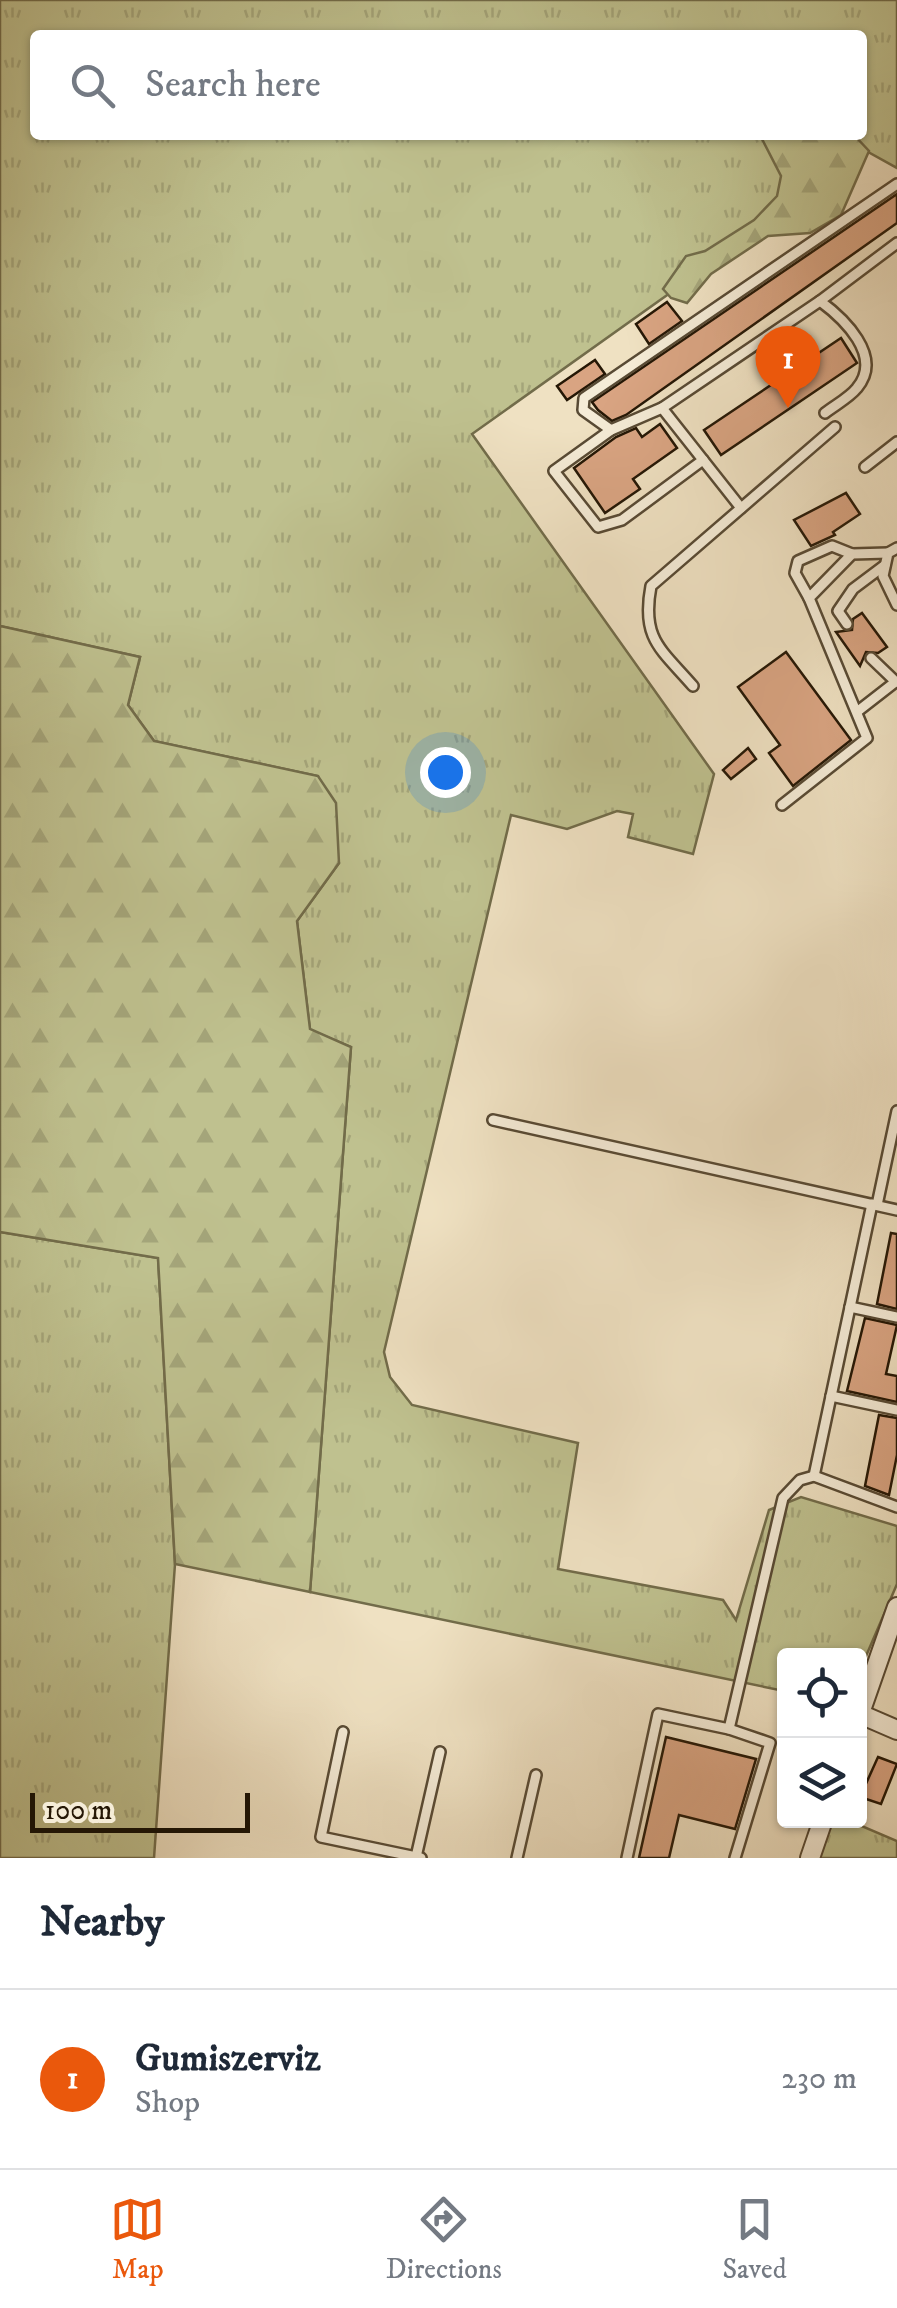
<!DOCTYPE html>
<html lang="en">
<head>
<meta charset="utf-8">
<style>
	:root { --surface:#fff; --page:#f2f2f3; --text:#1f2937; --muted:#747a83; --line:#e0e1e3; --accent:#ea580c }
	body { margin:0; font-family:"IM FELL DW Pica",serif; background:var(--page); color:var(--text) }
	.controls { position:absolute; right:30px; bottom:30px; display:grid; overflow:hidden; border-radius:10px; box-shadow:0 2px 8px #0004 }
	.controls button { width:90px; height:90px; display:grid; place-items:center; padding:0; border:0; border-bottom:2px solid var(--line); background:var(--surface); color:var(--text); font:50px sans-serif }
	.scale { position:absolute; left:30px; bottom:25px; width:220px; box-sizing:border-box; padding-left:10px; border:5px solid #251705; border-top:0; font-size:28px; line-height:35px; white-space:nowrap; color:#251705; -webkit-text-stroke:8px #f5ecd7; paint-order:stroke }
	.you { position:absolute; left:445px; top:772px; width:35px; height:35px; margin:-25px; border:8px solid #fff; border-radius:50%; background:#1a73e8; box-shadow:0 0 0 15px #1a73e833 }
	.badge { display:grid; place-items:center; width:65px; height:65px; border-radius:50%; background:var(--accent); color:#fff; font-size:32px; font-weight:700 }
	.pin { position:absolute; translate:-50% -82px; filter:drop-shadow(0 2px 5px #0008) }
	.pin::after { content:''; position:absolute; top:52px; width:35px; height:30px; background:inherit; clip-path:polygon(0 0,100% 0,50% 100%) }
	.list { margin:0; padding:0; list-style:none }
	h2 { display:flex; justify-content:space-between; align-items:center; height:130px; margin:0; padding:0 40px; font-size:42px }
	h2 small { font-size:32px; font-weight:400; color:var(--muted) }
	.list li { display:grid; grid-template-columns:65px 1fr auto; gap:30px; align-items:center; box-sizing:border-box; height:180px; padding:0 40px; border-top:2px solid var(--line) }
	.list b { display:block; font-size:38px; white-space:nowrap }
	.list p { margin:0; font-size:32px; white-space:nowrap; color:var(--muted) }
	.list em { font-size:32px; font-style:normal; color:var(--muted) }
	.icon { flex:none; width:55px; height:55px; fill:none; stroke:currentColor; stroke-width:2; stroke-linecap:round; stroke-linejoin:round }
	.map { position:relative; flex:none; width:897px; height:1858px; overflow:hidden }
	.search { position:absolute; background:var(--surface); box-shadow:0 2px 8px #0004; left:30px; right:30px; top:30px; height:110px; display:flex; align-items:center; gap:25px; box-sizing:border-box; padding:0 35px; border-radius:10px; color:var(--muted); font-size:38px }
	.sheet { height:310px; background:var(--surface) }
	nav { display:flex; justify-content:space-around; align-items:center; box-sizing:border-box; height:140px; border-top:2px solid var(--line); background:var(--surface); font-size:28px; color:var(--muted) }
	nav a { display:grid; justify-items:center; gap:5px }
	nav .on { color:var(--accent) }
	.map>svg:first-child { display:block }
	.grass { fill:url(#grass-tufts); stroke:#726c4a; stroke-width:2.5; fill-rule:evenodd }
	.forest { fill:url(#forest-firs); stroke:#726c4a; stroke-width:2.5 }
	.building { fill:#d9a482; stroke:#251705; stroke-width:2.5 }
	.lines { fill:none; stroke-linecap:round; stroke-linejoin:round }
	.service-casing { stroke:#584a34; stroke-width:14 }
	.minor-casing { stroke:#584a34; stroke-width:22 }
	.service { stroke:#f5ecd7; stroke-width:9 }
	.minor { stroke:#f5ecd7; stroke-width:18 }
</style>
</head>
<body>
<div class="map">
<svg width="897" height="1858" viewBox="0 0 897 1858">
	<defs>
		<pattern id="grass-tufts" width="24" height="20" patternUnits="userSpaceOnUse" patternTransform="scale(2.5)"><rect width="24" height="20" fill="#bfc18f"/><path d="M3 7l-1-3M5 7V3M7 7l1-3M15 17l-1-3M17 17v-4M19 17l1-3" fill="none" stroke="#a4a57a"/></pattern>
		<pattern id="forest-firs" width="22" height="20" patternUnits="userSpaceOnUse" patternTransform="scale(2.5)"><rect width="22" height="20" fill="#bfc18f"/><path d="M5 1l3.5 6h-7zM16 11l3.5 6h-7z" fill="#a4a57a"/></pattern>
	</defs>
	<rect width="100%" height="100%" fill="#efe1c2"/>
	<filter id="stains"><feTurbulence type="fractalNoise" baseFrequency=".002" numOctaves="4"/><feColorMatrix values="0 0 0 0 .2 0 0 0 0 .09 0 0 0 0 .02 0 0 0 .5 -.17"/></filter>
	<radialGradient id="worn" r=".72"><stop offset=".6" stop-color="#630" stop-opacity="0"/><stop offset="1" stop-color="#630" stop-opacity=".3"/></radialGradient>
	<!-- grass -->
	<g class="grass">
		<path d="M0 0H897V168L868 152 472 434 714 774 693 854 628 837 633 814 617 811 567 829 511 815 384 1352 390 1377 412 1405 578 1443 558 1569 723 1600 736 1620 769 1510 801 1497 897 1526V1584L860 1670V1656H784V1691L310 1592 351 1047 310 1030 297 921 339 863 318 776 154 741 128 705 140 657 0 626ZM35 35H862V135H35Z"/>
		<path d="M0 1232 158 1258 175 1564 154 1858H0Z"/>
		<path d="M823 1821H850L897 1841V1858H810Z"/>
	</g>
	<!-- forest -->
	<g class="forest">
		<path d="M760 135H854L869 151 841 215 810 233 768 236 711 274 687 303 671 298 663 289 686 256 705 251 754 220 777 196 781 176Z"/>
		<path d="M0 626 140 657 128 705 154 741 318 776 336 803 339 863 297 921 310 1029 351 1047 310 1592 175 1564 158 1258 0 1232Z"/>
	</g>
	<!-- building -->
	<g class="building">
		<path d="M897 194V223L626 415 612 421 598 410 592 402Z"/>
		<path d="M667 302 682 321 649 344 636 324Z"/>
		<path d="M841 338 857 363 721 455 704 430Z"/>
		<path d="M595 360 605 374 567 400 557 386Z"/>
		<path d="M660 424 677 448 633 479 640 489 605 513 574 468 616 437 636 428 642 437Z"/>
		<path d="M846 493 860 514 833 532 835 535 811 546 794 520Z"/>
		<path d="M862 613 887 647 878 653 866 652 860 666 836 632 852 630 853 619Z"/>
		<path d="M786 652 851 740 793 786 769 753 780 745 738 687Z"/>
		<path d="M748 748 756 759 731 779 723 770Z"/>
		<path d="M891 1233 897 1234V1309L877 1304Z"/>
		<path d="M865 1318 897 1325 886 1374 897 1376V1402L847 1391Z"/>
		<path d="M879 1415 897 1418V1455L889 1495 865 1486Z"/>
		<path d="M666 1737 756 1759 735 1829 679 1815 669 1858H639Z"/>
		<path d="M878 1757 897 1764 881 1804 860 1797Z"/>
	</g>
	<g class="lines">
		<!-- service casing -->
		<g class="service-casing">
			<g id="service">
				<path d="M662 408 820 301"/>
				<path d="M825 413C835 405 849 398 857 388 884 356 843 318 820 301L897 243"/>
				<path d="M611 430 554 471 598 527 622 520 703 460"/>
				<path d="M865 467 897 442"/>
				<path d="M741 508 662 408 611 430 583 410 584 398 897 184"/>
				<path d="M897 548 888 553 883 576 897 605"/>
				<path d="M809 598 795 573 798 561 832 546 852 554"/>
				<path d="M847 624 838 611 853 589 885 565"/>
				<path d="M871 658 896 682"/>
				<path d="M693 686C661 649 641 639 651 586L835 427"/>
				<path d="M858 711 894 683"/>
				<path d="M782 805 867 738 809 598 852 554 888 553"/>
				<path d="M493 1120 897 1210"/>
				<path d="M877 1205 897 1111"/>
				<path d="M850 1307 897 1317"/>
				<path d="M831 1396 897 1410"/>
				<path d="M814 1476 872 1204"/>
				<path d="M729 1729 770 1743 735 1858"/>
				<path d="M343 1732 321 1837 421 1858"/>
				<path d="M416 1857 440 1752"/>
				<path d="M517 1858 536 1775"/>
				<path d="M627 1858 658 1714 729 1729 783 1498 800 1480 814 1476 897 1507"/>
			</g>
		</g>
		<!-- minor casing -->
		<g class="minor-casing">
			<g id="minor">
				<path d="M860 1713 897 1607"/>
				<path d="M860 1714 897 1730"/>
				<path d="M810 1858 823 1820"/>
			</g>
		</g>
		<!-- service -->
		<use href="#service" class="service"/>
		<!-- minor -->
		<use href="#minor" class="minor"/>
	</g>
	<rect width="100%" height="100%" filter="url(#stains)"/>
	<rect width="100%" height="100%" fill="url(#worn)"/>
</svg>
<div class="controls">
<button><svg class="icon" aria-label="locate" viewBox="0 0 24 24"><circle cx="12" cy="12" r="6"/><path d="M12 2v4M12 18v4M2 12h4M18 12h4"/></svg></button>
<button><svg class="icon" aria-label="layers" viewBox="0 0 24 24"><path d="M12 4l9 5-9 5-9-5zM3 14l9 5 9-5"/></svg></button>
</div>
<div class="scale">100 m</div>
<div class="you"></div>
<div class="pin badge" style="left:788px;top:408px">1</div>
<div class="search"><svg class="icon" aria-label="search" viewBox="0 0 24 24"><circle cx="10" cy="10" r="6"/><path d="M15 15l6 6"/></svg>Search here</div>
</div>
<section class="sheet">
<h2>Nearby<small></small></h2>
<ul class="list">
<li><span class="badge">1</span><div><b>Gumiszerviz</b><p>Shop</p></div><em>230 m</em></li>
</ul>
</section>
<nav>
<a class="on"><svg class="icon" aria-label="map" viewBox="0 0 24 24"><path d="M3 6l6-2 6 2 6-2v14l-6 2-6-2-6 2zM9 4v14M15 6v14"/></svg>Map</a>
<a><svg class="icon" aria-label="directions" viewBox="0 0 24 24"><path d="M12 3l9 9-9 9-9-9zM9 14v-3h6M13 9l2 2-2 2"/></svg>Directions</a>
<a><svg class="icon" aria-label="saved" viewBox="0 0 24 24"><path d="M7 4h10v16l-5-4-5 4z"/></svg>Saved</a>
</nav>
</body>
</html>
